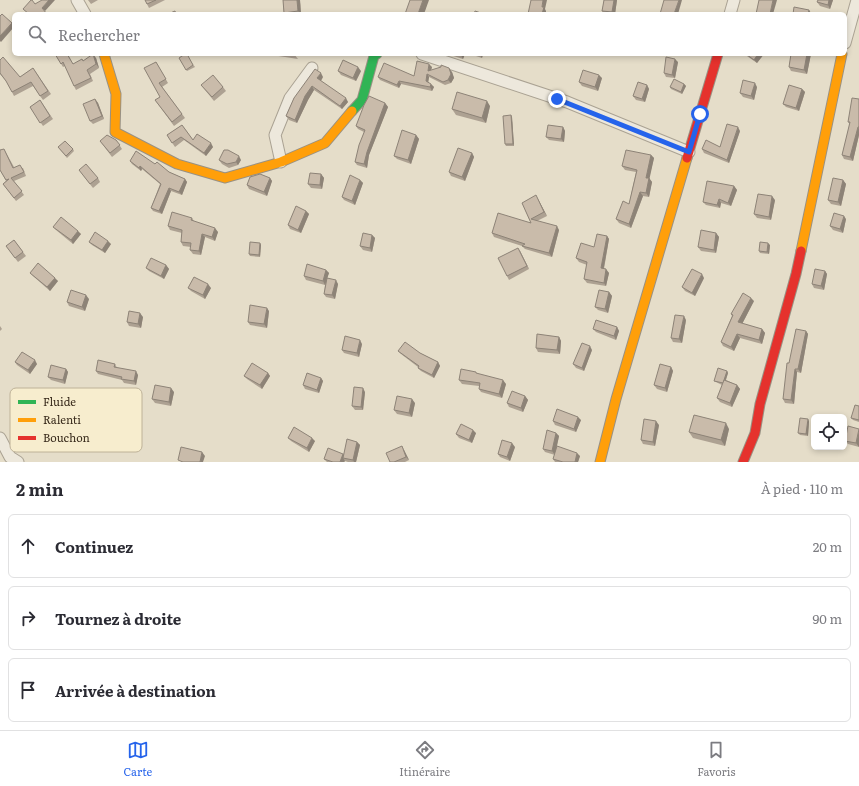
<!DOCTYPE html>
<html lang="fr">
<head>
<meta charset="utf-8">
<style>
	:root { --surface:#fff; --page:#f7f7f7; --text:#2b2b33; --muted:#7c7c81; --line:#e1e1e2; --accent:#2563eb }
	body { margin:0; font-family:Literata,serif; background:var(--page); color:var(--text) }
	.controls { position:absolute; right:12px; bottom:12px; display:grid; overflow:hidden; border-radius:6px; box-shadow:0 2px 6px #0003 }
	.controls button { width:36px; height:36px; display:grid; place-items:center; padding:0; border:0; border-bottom:1px solid var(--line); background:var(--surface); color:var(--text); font:20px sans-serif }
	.stop { position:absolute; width:12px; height:12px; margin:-9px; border:3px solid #2563eb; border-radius:50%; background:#fff }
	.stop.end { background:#2563eb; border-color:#fff; box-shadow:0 1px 4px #0008 }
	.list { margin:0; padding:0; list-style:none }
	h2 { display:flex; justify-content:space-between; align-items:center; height:52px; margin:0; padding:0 16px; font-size:17px }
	h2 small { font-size:13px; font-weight:400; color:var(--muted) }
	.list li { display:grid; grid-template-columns:26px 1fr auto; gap:12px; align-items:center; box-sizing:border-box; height:64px; margin:0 8px 8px; padding:0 8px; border:1px solid var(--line); border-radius:6px }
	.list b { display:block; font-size:15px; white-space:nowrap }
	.list em { font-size:13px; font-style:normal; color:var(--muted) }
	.icon { flex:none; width:22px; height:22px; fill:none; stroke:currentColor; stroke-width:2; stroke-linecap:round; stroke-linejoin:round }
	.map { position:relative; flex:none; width:859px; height:462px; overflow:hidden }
	.search { position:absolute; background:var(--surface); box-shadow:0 2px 6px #0003; left:12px; right:12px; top:12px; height:44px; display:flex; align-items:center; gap:10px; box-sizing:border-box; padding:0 14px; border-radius:6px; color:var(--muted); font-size:15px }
	.sheet { height:268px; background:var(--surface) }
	nav { display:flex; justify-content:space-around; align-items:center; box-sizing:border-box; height:56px; border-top:1px solid var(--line); background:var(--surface); font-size:11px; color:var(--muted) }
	nav a { display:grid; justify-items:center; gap:2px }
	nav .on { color:var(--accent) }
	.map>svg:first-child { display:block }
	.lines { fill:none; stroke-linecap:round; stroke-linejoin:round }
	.street-casing { stroke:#aaa293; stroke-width:13 }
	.fast-casing { stroke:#999183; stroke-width:11 }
	.slow-casing { stroke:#999183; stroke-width:11 }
	.jam-casing { stroke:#999183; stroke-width:11 }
	.street { stroke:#ede8dc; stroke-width:11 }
	.fast { stroke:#30b455; stroke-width:9 }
	.slow { stroke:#ff9f0a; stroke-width:9 }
	.jam { stroke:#e5322d; stroke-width:9 }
	.wall { fill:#ada192 }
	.shaded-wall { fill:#8d8377 }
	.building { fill:#c9bbaa; stroke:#8d8377 }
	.route { stroke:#2563eb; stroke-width:5 }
	.key { fill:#f7edce; stroke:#beb298; stroke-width:1 }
	.key-label { font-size:11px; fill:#382a1b }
</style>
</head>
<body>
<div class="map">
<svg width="859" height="462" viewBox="0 0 859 462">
	<rect width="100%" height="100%" fill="#e5ddc9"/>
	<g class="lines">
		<!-- street casing -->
		<g class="street-casing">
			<g id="street">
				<path d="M77 0 85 14"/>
				<path d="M730 14 734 0"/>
				<path d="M845 43 857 0"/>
				<path d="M422 54 567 102 689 152"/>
				<path d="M281 162 275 135 290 98 312 68"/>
				<path d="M0 438 10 457 18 462"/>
			</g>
		</g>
		<!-- fast casing -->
		<g class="fast-casing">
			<path id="fast" d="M352 111 362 100 374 56 377 54"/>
		</g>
		<!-- slow casing -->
		<g class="slow-casing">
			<g id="slow">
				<path d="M104 54 116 94 115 132 177 164 225 178 281 162 325 143 352 111"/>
				<path d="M801 251 842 54"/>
				<path d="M600 462 616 399 687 158"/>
			</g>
		</g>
		<!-- jam casing -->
		<g class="jam-casing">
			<g id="jam">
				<path d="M687 158 718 54"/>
				<path d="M743 462 755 433 760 404 796 274 801 251"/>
			</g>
		</g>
		<!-- street -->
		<use href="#street" class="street"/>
		<!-- fast -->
		<use href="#fast" class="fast"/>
		<!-- slow -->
		<use href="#slow" class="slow"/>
		<!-- jam -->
		<use href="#jam" class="jam"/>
	</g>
	<!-- wall -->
	<g class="wall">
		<path d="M88 0H98L91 4Z"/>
		<path d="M145 0H165L149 8Z"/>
		<path d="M283 0H300L301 14H285L284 13Z"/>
		<path d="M604 0H617L615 14H605L602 11Z"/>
		<path d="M818 0H833L830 9 820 6 817 2Z"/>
		<path d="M55 54H68L73 64 96 58 99 68 90 74 93 81 76 90 74 86 65 66 63 67Z"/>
		<path d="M185 54 195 67 187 71 179 58Z"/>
		<path d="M271 54H294L298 59 272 55Z"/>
		<path d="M447 54H465L463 59Z"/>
		<path d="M470 54H483L482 58Z"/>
		<path d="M744 54H764L757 63Z"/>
		<path d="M791 54H811L807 74 791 71 789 67Z"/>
		<path d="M0 60 20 77 33 68 51 94 43 100 33 86 14 96 7 82 0 74Z"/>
		<path d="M156 62 168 83 162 87 185 118 174 126 155 100 160 97Z"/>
		<path d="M678 62 675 78 666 77 664 73Z"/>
		<path d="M432 67 431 70 452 72 454 78 451 83 445 85 429 77 428 82 434 87 432 91 401 84 399 88 380 80 378 77 414 76Z"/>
		<path d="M338 71H361L356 81 341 75Z"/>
		<path d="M323 77 321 81 348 102 342 109 314 90 308 100 297 123 289 120 286 116 294 98Z"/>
		<path d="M602 78 598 91 582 86 579 82Z"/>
		<path d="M684 84 686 86 682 94 671 89 670 87Z"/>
		<path d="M201 85 223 87 226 91 214 101Z"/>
		<path d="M647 85 649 89 645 102 636 100 633 96Z"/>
		<path d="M757 87 754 100 743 97 740 93Z"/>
		<path d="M802 89 805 92 799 111 786 107 783 104Z"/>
		<path d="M95 99 98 103 104 119 93 124 90 121Z"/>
		<path d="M859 99V135L853 161 844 159 842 155 850 124 848 122Z"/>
		<path d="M40 100 53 119 43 126 30 107Z"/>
		<path d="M385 103 388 107 369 155 367 168 357 165 355 162 364 132 358 129 356 126Z"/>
		<path d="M490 106 486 123 456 115 452 109Z"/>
		<path d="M511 115 512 117 514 146H506L505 144Z"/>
		<path d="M182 125 193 140 213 147 206 156 184 140 175 147 167 135Z"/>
		<path d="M563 127 565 131 564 142 549 140 546 137Z"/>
		<path d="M740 131 729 163 704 153 702 149 720 147Z"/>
		<path d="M416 135 419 139 411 164 397 159 394 156Z"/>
		<path d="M116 140 122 149 112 157 100 141Z"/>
		<path d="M58 147 73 149 74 151 67 158Z"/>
		<path d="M4 149 14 167 23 168 26 176 14 181 24 195 16 201 3 184 6 181 0 170Z"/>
		<path d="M472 153 474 157 465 181 451 176 449 172Z"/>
		<path d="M651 155 654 158 649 178 652 182 649 197 643 196 631 228 619 223 616 219 629 204 636 172 625 170 622 166Z"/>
		<path d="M219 160H241L238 165 229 168 222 164Z"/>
		<path d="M130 161 155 164 169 172 185 179 187 182 182 195 171 191 162 214 153 211 151 208 160 184 142 169 141 171 132 164Z"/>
		<path d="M79 170 98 178 100 182 93 188Z"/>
		<path d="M321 174 324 178 322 189 311 188 308 184Z"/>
		<path d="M270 178 272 181 267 196 249 189 247 185Z"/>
		<path d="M360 180 363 183 355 205 344 200 342 197Z"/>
		<path d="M843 180 846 184 841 206 831 204 828 200Z"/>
		<path d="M734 186 737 190 731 206 721 203 720 208 706 205 703 202Z"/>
		<path d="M538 199 547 216 537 221 559 230 552 257 525 249 522 246 494 237 492 233 531 223 522 203Z"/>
		<path d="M775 200 771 220 757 218 754 214Z"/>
		<path d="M306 211 309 214 301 233 290 229 288 225Z"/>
		<path d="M192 218 194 221 218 232 215 241 205 237 201 255 193 254 190 250 191 247 183 246 181 242 182 233 170 230 168 226Z"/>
		<path d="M846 219 843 233 833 230 830 226Z"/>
		<path d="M53 227 81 234 73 244 56 230Z"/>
		<path d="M716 233 719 237 716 253 701 251 698 247Z"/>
		<path d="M372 235 375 238 372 252 363 250 360 246Z"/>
		<path d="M607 236 609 239 604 269 609 273 606 286 587 283 584 279 587 265 579 262 576 258 594 247Z"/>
		<path d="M14 240 26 256 18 262 6 246Z"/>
		<path d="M89 242 111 244 105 253 92 245Z"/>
		<path d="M260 243 261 245 260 257 250 256 249 254Z"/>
		<path d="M770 245 769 254 760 253 759 251Z"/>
		<path d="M520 251 529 269 509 280 507 276Z"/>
		<path d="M166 265 169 269 164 279 149 271 146 268Z"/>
		<path d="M326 270 329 273 327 278 338 284 335 299 326 297 324 294 325 285 306 280 304 276Z"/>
		<path d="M825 271 827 274 824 290 814 288 812 284Z"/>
		<path d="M30 273 58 281 50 291 33 276Z"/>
		<path d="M704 278 695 296 685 291 682 287Z"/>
		<path d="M188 288H211L205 299 191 291Z"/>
		<path d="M609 292 612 296 608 313 598 310 595 307Z"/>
		<path d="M89 299 85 311 69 306 67 302Z"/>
		<path d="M754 301 742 324 762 329 765 333 762 344 740 338 734 351 723 346 721 342 732 316 731 314Z"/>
		<path d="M269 311 267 328 250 325 248 322Z"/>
		<path d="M143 317 141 328 129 326 127 322Z"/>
		<path d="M686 320 682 343 673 342 671 338Z"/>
		<path d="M0 326 2 329 0 331Z"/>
		<path d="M617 327 619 331 616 340 596 332 593 329Z"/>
		<path d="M806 331 808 334 801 373 797 372 794 404 785 403 783 399 789 363Z"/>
		<path d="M559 337 561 341 560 354 538 352 536 348Z"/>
		<path d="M362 344 359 357 344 353 342 350Z"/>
		<path d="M592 350 584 371 576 368 573 364Z"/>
		<path d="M398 351 420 353 438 362 440 366 434 378 421 371 418 368V367L401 354Z"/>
		<path d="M15 362 37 364 30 374 17 365Z"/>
		<path d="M115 364 117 368 138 375 136 385 124 383 122 380 98 374 96 371Z"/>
		<path d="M671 367 673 371 667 392 657 389 654 385Z"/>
		<path d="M66 369 68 372 65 384 51 380 48 377Z"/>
		<path d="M727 371 728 373 726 380 737 385 740 389 732 407 720 402 717 398 722 385 714 381Z"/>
		<path d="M268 373 270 376 262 389 247 379 244 376Z"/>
		<path d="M478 374 506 384 502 398 481 392 479 389V386L462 384 459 380Z"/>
		<path d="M321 378 323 381 319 393 305 389 303 385Z"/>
		<path d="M174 392 171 406 155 403 152 399Z"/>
		<path d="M365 392 363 410H355L352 406Z"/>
		<path d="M525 396 528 400 523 412 509 407 507 403Z"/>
		<path d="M415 403 412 417 397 414 394 410Z"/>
		<path d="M859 406V422L853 420 851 418Z"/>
		<path d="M581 420 576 432 555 425 553 421Z"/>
		<path d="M117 421 119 425 114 436 101 430 99 427Z"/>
		<path d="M809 421 808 436 800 435 798 433Z"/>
		<path d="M659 425 655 446 643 444 641 440Z"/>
		<path d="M729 429 725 446 693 438 689 432Z"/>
		<path d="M859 429V447L848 444 845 441Z"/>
		<path d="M49 430 52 434 47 445 33 439 30 435Z"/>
		<path d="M476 433 472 443 459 438 456 434Z"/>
		<path d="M556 433 559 436 555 454 580 456 578 462H555L553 459 555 455 545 452 543 449Z"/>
		<path d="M288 438 315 441 309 452 291 441Z"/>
		<path d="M357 442 360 445 356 462H348L345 461 344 462H327L324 459 343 454Z"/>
		<path d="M515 447 510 461 500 457 498 454Z"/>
		<path d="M404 450 409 460 405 462H390Z"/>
	</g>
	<!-- shaded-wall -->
	<g class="shaded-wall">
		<path d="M49 0H55L45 11 42 8Z"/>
		<path d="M297 0H300L301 14H300L298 11Z"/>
		<path d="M423 0H429L424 14H418Z"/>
		<path d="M543 0H547L545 9 546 11V14H542V7Z"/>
		<path d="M614 0H617L615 14H613L612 12Z"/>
		<path d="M679 0H682L678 14H674Z"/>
		<path d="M773 0H777L773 14H770Z"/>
		<path d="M829 0H833L830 9 828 5Z"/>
		<path d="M809 10 811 13V14H808Z"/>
		<path d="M12 23 14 26V27L1 42 0 41V36Z"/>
		<path d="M93 54 96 58 99 68 96 64Z"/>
		<path d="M461 54H465L463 59 461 55Z"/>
		<path d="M480 54H483L482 58Z"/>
		<path d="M758 54H764L757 63 754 60Z"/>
		<path d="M807 54H811L807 74 804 70Z"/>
		<path d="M675 59 678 62 675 78 672 75Z"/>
		<path d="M429 64 432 67 430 74 428 71Z"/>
		<path d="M358 67 361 71 356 81 353 78Z"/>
		<path d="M449 68 452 72 454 78 451 83 448 80Z"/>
		<path d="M321 73 323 77 320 82 317 78Z"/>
		<path d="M427 74 429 77 428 84 426 81Z"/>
		<path d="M599 75 602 78 598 91 595 87Z"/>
		<path d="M399 81 401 84 399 88 397 85Z"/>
		<path d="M755 83 757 87 754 100 751 96Z"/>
		<path d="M431 84 434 87 432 91 430 87Z"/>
		<path d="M684 84 686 86 682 94 681 92Z"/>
		<path d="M647 85 649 89 645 102 642 99Z"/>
		<path d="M312 86 314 90 308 100 297 123 295 120 305 96Z"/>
		<path d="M802 89 805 92 799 111 796 108Z"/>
		<path d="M346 98 348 102 342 109 340 106Z"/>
		<path d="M95 99 98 103 104 119 102 116Z"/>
		<path d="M487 101 490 106 486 123 482 118Z"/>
		<path d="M385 103 388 107 369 155 367 168 364 164 367 152Z"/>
		<path d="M511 115 512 117 514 146 513 144Z"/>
		<path d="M563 127 565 131 564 142 561 139Z"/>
		<path d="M738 127 740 131 729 163 727 160Z"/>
		<path d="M858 127 859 129V135L853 161 850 157Z"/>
		<path d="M416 135 419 139 411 164 408 160Z"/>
		<path d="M211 143 213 147 206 156 204 153Z"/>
		<path d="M472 153 474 157 465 181 462 177Z"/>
		<path d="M651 155 654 158 649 181 646 178Z"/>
		<path d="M239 156 241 160 238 165 236 162Z"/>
		<path d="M140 166 142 169 141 171 139 168Z"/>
		<path d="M321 174 324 178 322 189 320 185Z"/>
		<path d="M270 178 272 181 267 196 264 192Z"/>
		<path d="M649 178 652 182 649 197 646 193Z"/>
		<path d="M185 179 187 182 182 195 179 192Z"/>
		<path d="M360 180 363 183 355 205 352 201Z"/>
		<path d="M843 180 846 184 841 206 838 202Z"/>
		<path d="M734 186 737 190 731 206 728 203Z"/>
		<path d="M169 188 171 191 162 214 159 211Z"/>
		<path d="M640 192 643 196 631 228 629 224Z"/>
		<path d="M536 195 538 199 547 216 544 212Z"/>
		<path d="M772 196 775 200 771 220 769 217Z"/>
		<path d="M719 199 721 203 720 208 717 205Z"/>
		<path d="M306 211 309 214 301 233 298 230Z"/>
		<path d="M844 216 846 219 843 233 840 229Z"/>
		<path d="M557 226 559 230 552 257 549 253Z"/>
		<path d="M215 228 218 232 215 241 212 237Z"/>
		<path d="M78 231 81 234 73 244 71 240Z"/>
		<path d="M716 233 719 237 716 253 714 250Z"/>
		<path d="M202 234 205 237 201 255 199 251Z"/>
		<path d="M372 235 375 238 372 252 370 248Z"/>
		<path d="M607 236 609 239 603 272 601 268Z"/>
		<path d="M108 241 111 244 105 253 102 250Z"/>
		<path d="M260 243 261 245 260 257 259 255Z"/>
		<path d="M768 243 770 245 769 254 767 252Z"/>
		<path d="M518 248 520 251 529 269 527 266Z"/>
		<path d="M166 265 169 269 164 279 161 276Z"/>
		<path d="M606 269 609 273 606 286 604 283Z"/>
		<path d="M326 270 329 273 325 285 323 281Z"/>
		<path d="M825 271 827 274 824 290 821 286Z"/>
		<path d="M702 274 704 278 695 296 692 293Z"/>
		<path d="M55 278 58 281 50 291 47 287Z"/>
		<path d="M336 280 338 284 335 299 332 295Z"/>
		<path d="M208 284 211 288 205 299 203 295Z"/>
		<path d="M609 292 612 296 608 313 605 309Z"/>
		<path d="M86 295 89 299 85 311 82 307Z"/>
		<path d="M751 298 754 301 741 326 738 322Z"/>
		<path d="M267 308 269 311 267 328 264 324Z"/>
		<path d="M140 313 143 317 141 328 138 324Z"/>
		<path d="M684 316 686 320 682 343 679 339Z"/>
		<path d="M617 327 619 331 616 340 614 336Z"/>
		<path d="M762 329 765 333 762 344 759 340Z"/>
		<path d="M806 331 808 334 801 373 798 369Z"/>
		<path d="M737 334 740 338 734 351 731 347Z"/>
		<path d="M559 337 561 341 560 354 557 350Z"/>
		<path d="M360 340 362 344 359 357 357 353Z"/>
		<path d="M590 346 592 350 584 371 582 368Z"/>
		<path d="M35 360 37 364 30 374 28 370Z"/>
		<path d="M438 362 440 366 434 378 432 375Z"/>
		<path d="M671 367 673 371 667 392 665 388Z"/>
		<path d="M66 369 68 372 65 384 63 380Z"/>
		<path d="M795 369 797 372 794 404 791 400Z"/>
		<path d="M136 371 138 375 136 385 134 381Z"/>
		<path d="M727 371 728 373 724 385 723 383Z"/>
		<path d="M268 373 270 376 262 389 260 385Z"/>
		<path d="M321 378 323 381 319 393 317 390Z"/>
		<path d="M503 380 506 384 502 398 499 394Z"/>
		<path d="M737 385 740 389 732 407 730 403Z"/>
		<path d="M171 388 174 392 171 406 169 402Z"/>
		<path d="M363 388 365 392 363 410 361 407Z"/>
		<path d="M525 396 528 400 523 412 521 408Z"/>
		<path d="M412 399 415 403 412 417 409 413Z"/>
		<path d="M578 417 581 420 576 432 574 429Z"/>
		<path d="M808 419 809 421 808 436 806 434Z"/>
		<path d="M117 421 119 425 114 436 111 433Z"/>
		<path d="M656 421 659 425 655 446 653 442Z"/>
		<path d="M726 423 729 429 725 446 721 440Z"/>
		<path d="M49 430 52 434 47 445 44 442Z"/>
		<path d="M473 430 476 433 472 443 469 440Z"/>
		<path d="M859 431V447L856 443Z"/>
		<path d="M556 433 559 436 555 455 552 451Z"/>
		<path d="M312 438 315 441 309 452 307 448Z"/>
		<path d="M357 442 360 445 356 462H354L353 460Z"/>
		<path d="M512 443 515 447 510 461 507 457Z"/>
		<path d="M402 446 409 460 406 457Z"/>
		<path d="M202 452 205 456 203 462H200Z"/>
		<path d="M577 453 580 456 578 462H575Z"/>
		<path d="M343 454V458L345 461 344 462H340Z"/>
	</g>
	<!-- building -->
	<g class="building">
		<path d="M31 0H32L35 4 42 0H49L42 8 47 14H29L23 9Z"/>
		<path d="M145 0H156L147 4Z"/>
		<path d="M283 0H297L298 11 284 13Z"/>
		<path d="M410 0H423L418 14H405Z"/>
		<path d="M531 0H543L542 7H544L542 14H528Z"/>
		<path d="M604 0H614L612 12 602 11Z"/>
		<path d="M664 0H679L674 14H660Z"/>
		<path d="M759 0H773L770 14H756Z"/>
		<path d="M818 0H829L828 5 817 2Z"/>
		<path d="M794 7 809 10 808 14H793Z"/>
		<path d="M175 11 176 14H168Z"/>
		<path d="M475 11 484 14H474Z"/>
		<path d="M2 14 12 23 0 36V16Z"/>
		<path d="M55 54H67L73 64 82 59 83 61 93 54 96 64 87 70 91 78 74 86 63 62 61 64Z"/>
		<path d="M185 54H187L193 65 186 70 179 58Z"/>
		<path d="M746 54H758L754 60Z"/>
		<path d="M791 54H807L804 70 789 67Z"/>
		<path d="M3 57 20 77 33 68 48 91 40 96 31 82 12 92 6 81 0 73V60Z"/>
		<path d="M666 57 675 59 672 75 664 73Z"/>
		<path d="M343 60 358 67 353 78 338 71Z"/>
		<path d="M417 61 429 64 428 71 441 67V65L449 68 451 74 448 80 443 82 427 74 426 81 431 84 430 87 399 81 397 85 378 77 384 63 414 76Z"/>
		<path d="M156 62 166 79 159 83 182 114 172 122 155 100 160 97 144 68Z"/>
		<path d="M315 69 321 73 317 78 346 98 340 106 312 86 305 96 295 120 286 116 294 98Z"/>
		<path d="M583 70 599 75 595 87 579 82Z"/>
		<path d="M213 75 223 87 212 97 201 85Z"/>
		<path d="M674 79 684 84 681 92 670 87Z"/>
		<path d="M743 80 755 83 751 96 740 93Z"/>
		<path d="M638 82 647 85 642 99 633 96Z"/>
		<path d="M789 85 802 89 796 108 783 104Z"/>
		<path d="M457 92 487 101 482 118 452 109Z"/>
		<path d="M369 96 385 103 367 152 364 164 355 162 359 145 365 130 356 126 364 105Z"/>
		<path d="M852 98 859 99V127H858L850 157 842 155 850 122H848Z"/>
		<path d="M95 99 102 116 90 121 83 104Z"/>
		<path d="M40 100 50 116 40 123 30 107Z"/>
		<path d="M511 115 513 144H505L503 116Z"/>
		<path d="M727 124 738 127 727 160 702 149 706 140 720 147Z"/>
		<path d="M182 125 193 140 197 134 211 143 204 153 181 137 172 143 167 135Z"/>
		<path d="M548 125 563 127 561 139 546 137Z"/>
		<path d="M402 130 416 135 408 160 394 156Z"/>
		<path d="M107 135 116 140 120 145 110 153 100 141Z"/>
		<path d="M65 141 73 149 66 156 58 147Z"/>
		<path d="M458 148 472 153 462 177 449 172Z"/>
		<path d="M4 149 13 168 20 165 24 172 11 178 22 191 14 198 3 184 9 179 6 180 0 170V150Z"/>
		<path d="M224 150H228L239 156 236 162 227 164 219 160Z"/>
		<path d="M626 150 651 155 646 178H649L646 193 640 192 629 224 616 219 623 201 629 204 637 170 622 166Z"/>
		<path d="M136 151 155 164 157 162 169 172 185 179 179 192 169 188 159 211 151 208 161 184 140 166 139 168 130 161Z"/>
		<path d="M86 164 98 178 90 184 79 170Z"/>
		<path d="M310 173 321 174 320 185 308 184Z"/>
		<path d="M260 174 270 178 264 192 247 185 250 177Z"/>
		<path d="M350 175 360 180 352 201 342 197Z"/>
		<path d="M833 178 843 180 838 202 828 200Z"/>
		<path d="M707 181 734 186 728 203 719 199 717 205 703 202Z"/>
		<path d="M758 194 772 196 769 217 754 214Z"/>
		<path d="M536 195 544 212 531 219 557 226 549 253 522 246 525 244 492 233 498 213 531 223 522 203Z"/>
		<path d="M296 206 306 211 298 230 288 225Z"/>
		<path d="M172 212 192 218 191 220 215 228 212 237 202 234 199 251 190 250 191 243 181 242 182 230 168 226Z"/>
		<path d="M834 213 844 216 840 229 830 226Z"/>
		<path d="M61 217 78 231 71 240 53 227Z"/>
		<path d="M701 230 716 233 714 250 698 247Z"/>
		<path d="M95 232 108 241 102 250 89 242Z"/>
		<path d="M363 233 372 235 370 248 360 246Z"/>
		<path d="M597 234 607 236 601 268 606 269 604 283 584 279 587 262 576 258 581 243 594 247Z"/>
		<path d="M14 240 23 252 15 258 6 246Z"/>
		<path d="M250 242 260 243 259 255 249 254Z"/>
		<path d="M760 242 768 243 767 252 759 251Z"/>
		<path d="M518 248 527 266 507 276 498 258Z"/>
		<path d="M151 258 166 265 161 276 146 268Z"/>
		<path d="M38 263 55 278 47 287 30 273Z"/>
		<path d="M307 264 326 270 323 281 304 276Z"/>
		<path d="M692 269 702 274 692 293 682 287Z"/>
		<path d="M815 269 825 271 821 286 812 284Z"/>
		<path d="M194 277 208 284 203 295 188 288Z"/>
		<path d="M327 278 336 280 332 295 324 294Z"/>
		<path d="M71 290 86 295 82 307 67 302Z"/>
		<path d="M599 290 609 292 605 309 595 307Z"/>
		<path d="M743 293 751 298 738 322 762 329 759 340 737 334 731 347 721 342 733 315 731 314Z"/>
		<path d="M250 305 267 308 264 324 248 322Z"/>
		<path d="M129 311 140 313 138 324 127 322Z"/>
		<path d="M675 315 684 316 679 339 671 338Z"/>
		<path d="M596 320 617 327 614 336 593 329Z"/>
		<path d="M796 329 806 331 798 369H795L791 400 783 399 787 363H789Z"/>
		<path d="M537 334 559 337 557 350 536 348Z"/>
		<path d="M345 336 360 340 357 353 342 350Z"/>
		<path d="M405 342 420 353 438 362 432 375 418 368 419 366 398 351Z"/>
		<path d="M582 343 590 346 582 368 573 364Z"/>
		<path d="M22 352 35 360 28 370 15 362Z"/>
		<path d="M98 360 115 364 114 367 136 371 134 381 121 379 122 377 96 371Z"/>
		<path d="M252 363 268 373 260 385 244 376Z"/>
		<path d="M660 364 671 367 665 388 654 385Z"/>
		<path d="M51 365 66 369 63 380 48 377Z"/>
		<path d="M718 368 727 371 723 383 714 381Z"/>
		<path d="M461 369 476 372V373L503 380 499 394 479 389 480 383 459 380Z"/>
		<path d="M307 373 321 378 317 390 303 385Z"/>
		<path d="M724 380 737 385 730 403 717 398Z"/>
		<path d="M155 385 171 388 169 402 152 399Z"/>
		<path d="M354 387 363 388 361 407 352 406Z"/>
		<path d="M512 391 525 396 521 408 507 403Z"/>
		<path d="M397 396 412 399 409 413 394 410Z"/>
		<path d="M855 405 859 406V420L851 418Z"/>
		<path d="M557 409 578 417 574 429 553 421Z"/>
		<path d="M694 415 726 423 721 440 689 432Z"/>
		<path d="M800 418 808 419 806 434 798 433Z"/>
		<path d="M644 419 656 421 653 442 641 440Z"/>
		<path d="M461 424 473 430 469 440 456 434Z"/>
		<path d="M848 426 859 429 856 443 845 441Z"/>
		<path d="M294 427 312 438 307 448 288 438Z"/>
		<path d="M547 430 556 433 552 451 543 449Z"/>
		<path d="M347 439 357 442 353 460 343 458Z"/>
		<path d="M502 440 512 443 507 457 498 454Z"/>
		<path d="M402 446 406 457 394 462H390L386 453Z"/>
		<path d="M557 446 577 453 575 462H563L553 459Z"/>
		<path d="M181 447 202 452 200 462H183L178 460Z"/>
		<path d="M328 448 343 454 340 462H333L324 459Z"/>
	</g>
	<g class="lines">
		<!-- route -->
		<path class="route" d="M557 99 689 152 700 114"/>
	</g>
	<!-- legend -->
	<rect x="10" y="388" width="132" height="64" rx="6" class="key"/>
	<rect x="18" y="400" width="18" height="4" fill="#30b455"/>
	<rect x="18" y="418" width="18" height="4" fill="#ff9f0a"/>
	<rect x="18" y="436" width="18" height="4" fill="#e5322d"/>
	<g class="key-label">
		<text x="43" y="406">Fluide</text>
		<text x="43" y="424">Ralenti</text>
		<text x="43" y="442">Bouchon</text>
	</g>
</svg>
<div class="controls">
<button><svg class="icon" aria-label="locate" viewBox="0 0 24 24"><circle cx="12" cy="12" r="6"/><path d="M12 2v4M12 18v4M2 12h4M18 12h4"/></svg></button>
</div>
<div class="stop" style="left:700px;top:114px"></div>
<div class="stop end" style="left:557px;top:99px"></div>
<div class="search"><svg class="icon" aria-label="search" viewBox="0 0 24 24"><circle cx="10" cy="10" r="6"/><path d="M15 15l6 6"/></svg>Rechercher</div>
</div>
<section class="sheet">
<h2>2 min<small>À pied · 110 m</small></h2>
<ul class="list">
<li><svg class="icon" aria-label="ahead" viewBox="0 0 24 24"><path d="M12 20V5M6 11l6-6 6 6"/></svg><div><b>Continuez</b></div><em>20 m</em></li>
<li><svg class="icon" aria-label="right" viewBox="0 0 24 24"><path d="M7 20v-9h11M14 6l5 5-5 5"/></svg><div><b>Tournez à droite</b></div><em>90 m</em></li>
<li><svg class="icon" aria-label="arrive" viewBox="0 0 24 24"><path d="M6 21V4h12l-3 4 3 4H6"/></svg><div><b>Arrivée à destination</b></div></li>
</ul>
</section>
<nav>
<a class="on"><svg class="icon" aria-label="map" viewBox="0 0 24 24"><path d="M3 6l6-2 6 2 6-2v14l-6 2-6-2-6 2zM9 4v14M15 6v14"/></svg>Carte</a>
<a><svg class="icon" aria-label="directions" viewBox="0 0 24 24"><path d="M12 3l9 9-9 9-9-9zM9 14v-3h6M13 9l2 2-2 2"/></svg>Itinéraire</a>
<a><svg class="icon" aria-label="saved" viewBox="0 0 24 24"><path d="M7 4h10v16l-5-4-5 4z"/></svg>Favoris</a>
</nav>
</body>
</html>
